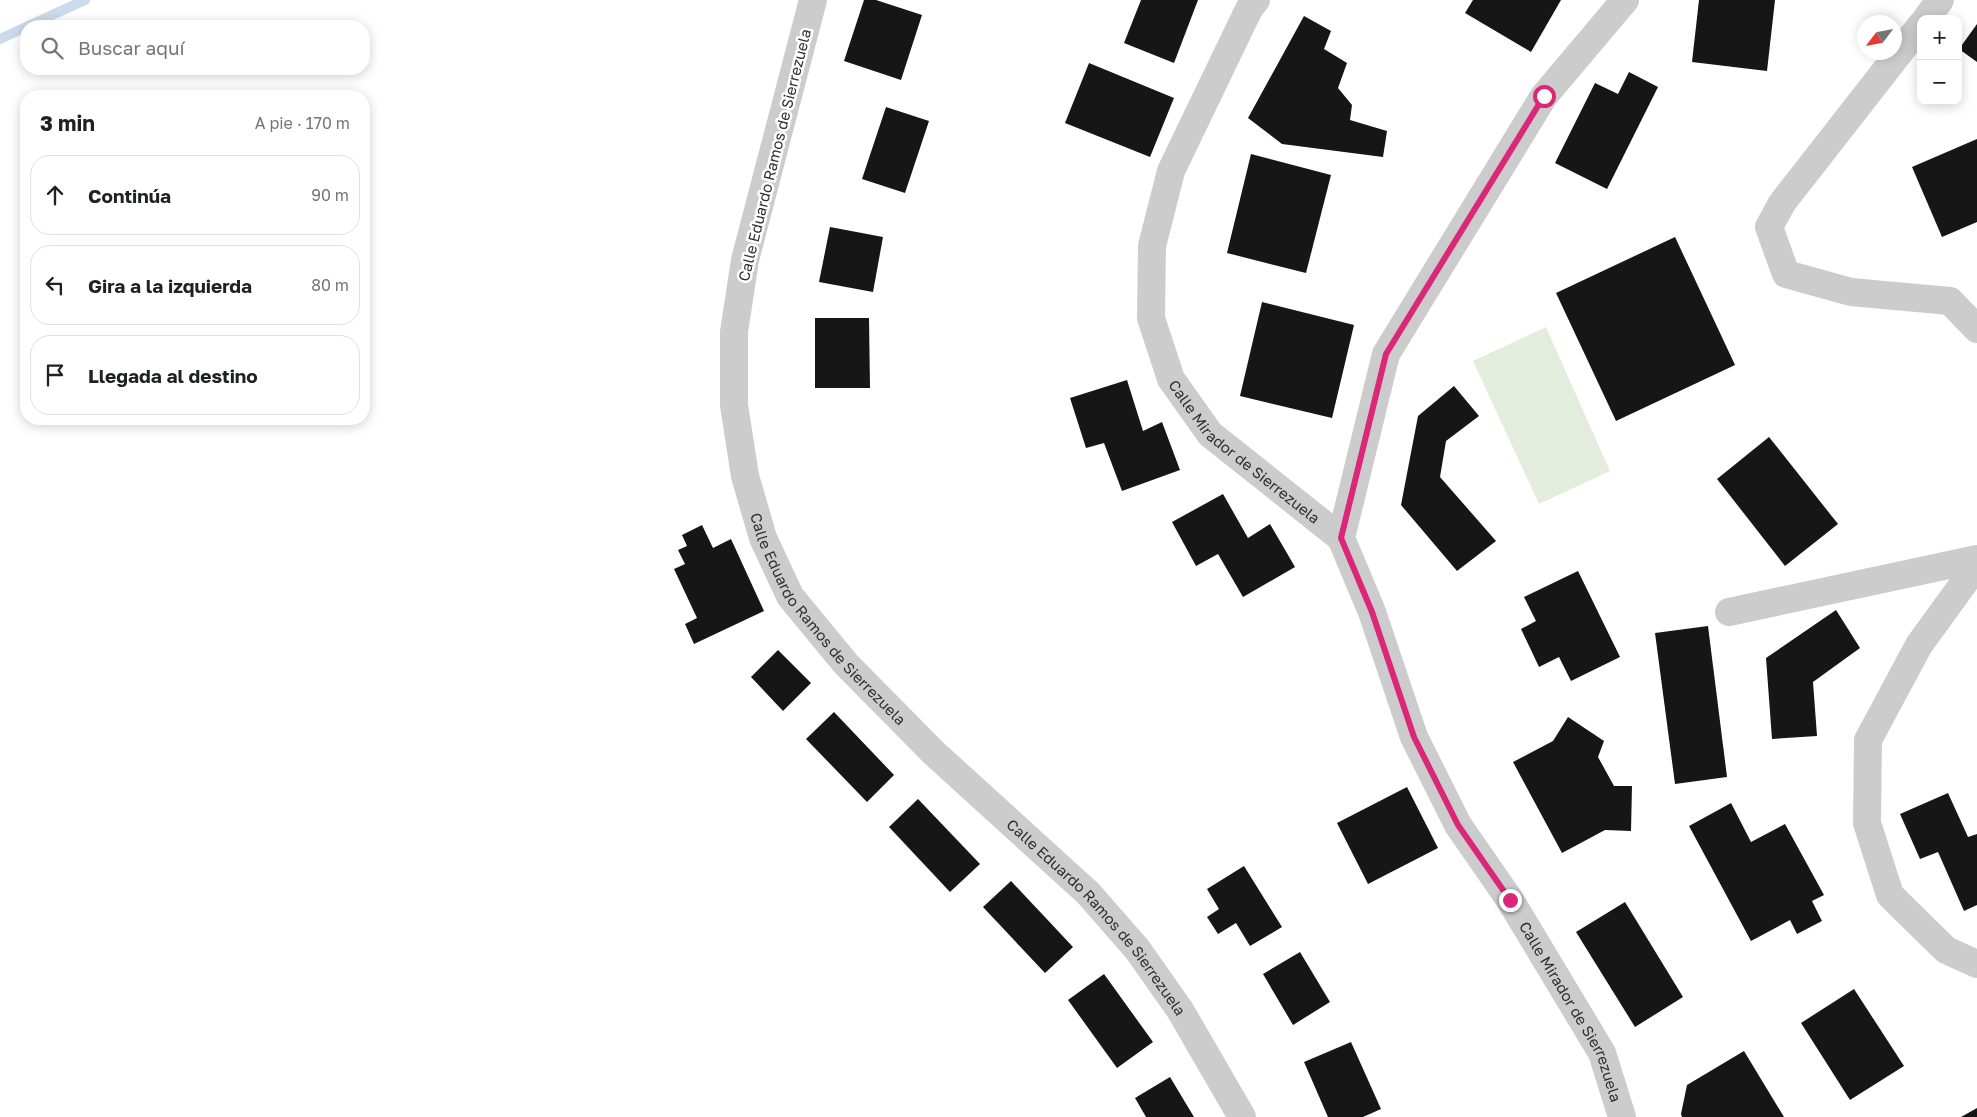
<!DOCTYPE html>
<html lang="es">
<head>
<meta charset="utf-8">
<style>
	:root { --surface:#fff; --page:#f2f2f2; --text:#202124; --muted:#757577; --line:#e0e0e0 }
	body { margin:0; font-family:"Golos Text",sans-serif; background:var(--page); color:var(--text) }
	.controls { position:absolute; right:15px; top:15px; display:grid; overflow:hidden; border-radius:10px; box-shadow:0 2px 12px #0003 }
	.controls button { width:45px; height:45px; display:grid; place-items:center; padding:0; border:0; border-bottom:1px solid var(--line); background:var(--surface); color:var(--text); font:25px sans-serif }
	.compass { position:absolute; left:1857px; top:15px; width:45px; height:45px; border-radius:50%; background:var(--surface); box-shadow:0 2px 12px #0003; rotate:238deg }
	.stop { position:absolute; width:15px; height:15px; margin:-11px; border:4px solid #db2777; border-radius:50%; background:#fff }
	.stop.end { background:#db2777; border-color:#fff; box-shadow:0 1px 5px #0008 }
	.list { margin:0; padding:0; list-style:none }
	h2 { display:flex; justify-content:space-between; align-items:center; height:65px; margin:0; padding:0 20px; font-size:21px }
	h2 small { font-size:16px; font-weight:400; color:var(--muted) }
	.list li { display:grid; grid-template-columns:32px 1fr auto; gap:15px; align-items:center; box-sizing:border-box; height:80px; margin:0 10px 10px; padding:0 10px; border:1px solid var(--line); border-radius:20px }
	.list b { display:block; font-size:19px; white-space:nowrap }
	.list em { font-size:16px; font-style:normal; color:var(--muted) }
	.icon { flex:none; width:28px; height:28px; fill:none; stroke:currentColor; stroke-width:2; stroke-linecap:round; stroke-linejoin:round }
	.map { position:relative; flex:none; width:1977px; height:1117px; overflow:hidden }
	.search { position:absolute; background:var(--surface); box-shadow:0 2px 12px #0003; left:20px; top:20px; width:350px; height:55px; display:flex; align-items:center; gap:12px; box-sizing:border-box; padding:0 18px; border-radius:20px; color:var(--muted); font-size:19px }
	.panel { position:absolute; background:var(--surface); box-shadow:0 2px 12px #0003; left:20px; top:90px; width:350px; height:335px; border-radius:20px }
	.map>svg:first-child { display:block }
	.green { fill:#e4ecde }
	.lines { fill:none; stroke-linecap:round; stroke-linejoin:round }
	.stream { stroke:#cbdbeb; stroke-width:10 }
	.building { fill:#161616 }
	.minor { stroke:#ccc; stroke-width:28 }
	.route { stroke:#db2777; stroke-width:6 }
	.labels { text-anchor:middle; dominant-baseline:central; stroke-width:5; stroke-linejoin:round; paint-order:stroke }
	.street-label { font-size:15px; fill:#2f2f2f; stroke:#fff }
</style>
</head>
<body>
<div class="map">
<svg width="1977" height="1117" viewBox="0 0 1977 1117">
	<rect width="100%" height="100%" fill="#fff"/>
	<!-- green -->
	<path class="green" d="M1546 327 1610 471 1539 504 1473 361Z"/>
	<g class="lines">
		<!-- stream -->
		<g class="stream">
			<path d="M28 26 85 0"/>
			<path d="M0 39 26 27"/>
		</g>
	</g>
	<!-- building -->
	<g class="building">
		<path d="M864 0H876L922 15 901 80 844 61Z"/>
		<path d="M1141 0H1198L1174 63 1124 43Z"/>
		<path d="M1473 0H1561L1531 52 1465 13Z"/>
		<path d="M1699 0H1775L1767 71 1692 62Z"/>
		<path d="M1304 16 1331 31 1324 49 1347 63 1338 88 1352 105 1350 120 1387 131 1383 157 1282 144 1248 118Z"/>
		<path d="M1977 24V62L1959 49Z"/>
		<path d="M1089 63 1174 98 1150 157 1065 123Z"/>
		<path d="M1629 72 1658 87 1607 189 1555 163 1595 83 1618 94Z"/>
		<path d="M886 107 929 121 905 193 862 179Z"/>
		<path d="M1977 139V222L1942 237 1912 167Z"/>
		<path d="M1251 154 1331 175 1306 273 1227 253Z"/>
		<path d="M830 227 883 237 873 292 819 282Z"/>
		<path d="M1675 237 1735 365 1616 421 1556 293Z"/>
		<path d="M1262 302 1354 325 1332 418 1240 396Z"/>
		<path d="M815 318H869L870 388H815Z"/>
		<path d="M1127 380 1143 431 1162 422 1180 470 1122 491 1104 443 1086 448 1070 398Z"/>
		<path d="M1454 386 1479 416 1446 441 1440 477 1496 541 1457 571 1401 505 1418 416Z"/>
		<path d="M1769 437 1838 524 1785 566 1717 479Z"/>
		<path d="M1223 494 1248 538 1270 524 1295 567 1243 597 1218 554 1196 566 1172 522Z"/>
		<path d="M702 525 713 548 731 539 764 611 694 644 685 624 697 618 674 569 685 564 678 550 687 546 682 535Z"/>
		<path d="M1578 571 1620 657 1571 681 1559 657 1539 667 1521 629 1536 621 1524 597Z"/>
		<path d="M1836 610 1860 648 1813 682 1817 736 1772 739 1766 658Z"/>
		<path d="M1708 626 1727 777 1675 784 1655 633Z"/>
		<path d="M778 650 811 683 783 711 751 677Z"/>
		<path d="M834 712 894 775 867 802 806 739Z"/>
		<path d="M1568 717 1604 741 1598 757 1614 786H1632L1631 831 1605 830 1562 853 1513 762 1553 741Z"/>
		<path d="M1407 787 1438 848 1368 884 1337 823Z"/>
		<path d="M1948 793 1968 837 1977 834V905L1964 911 1938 852 1920 859 1900 814Z"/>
		<path d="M918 799 980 864 950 892 889 827Z"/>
		<path d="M1731 803 1751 842 1785 824 1824 895 1812 901 1822 921 1797 934 1790 920 1751 941 1689 826Z"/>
		<path d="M1244 866 1282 927 1250 946 1236 923 1218 934 1207 917 1219 909 1207 889Z"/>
		<path d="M1011 881 1073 947 1045 973 983 907Z"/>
		<path d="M1625 902 1683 997 1635 1027 1576 932Z"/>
		<path d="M1300 952 1330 1002 1293 1025 1263 974Z"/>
		<path d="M1104 974 1153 1042 1117 1068 1068 1000Z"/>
		<path d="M1854 989 1904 1066 1850 1100 1801 1023Z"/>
		<path d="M1351 1042 1381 1109 1363 1117H1328L1304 1062Z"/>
		<path d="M1744 1051 1784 1117H1682L1681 1114 1687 1085Z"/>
		<path d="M1170 1077 1194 1117H1146L1135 1098Z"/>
		<path d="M1977 1108V1117H1961Z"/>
	</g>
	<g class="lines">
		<!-- minor -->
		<g class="minor">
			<path id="s1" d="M813 0 745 260 734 332V405L745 476 763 538 790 596 846 664 934 753 1088 893 1137 949 1180 1010 1242 1117"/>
			<path id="s2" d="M1256 0 1249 9 1171 171 1152 246 1151 318 1171 379 1210 434 1341 538 1372 612 1414 737 1458 825 1510 900 1602 1053 1622 1117"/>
			<path d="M1926 19 1940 0"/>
			<path d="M1921 25 1782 203 1769 227 1786 274 1851 292 1950 301 1977 329"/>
			<path d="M1341 538 1386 354 1544 96 1625 0"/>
			<path d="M1977 565 1919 645 1868 740 1867 823 1890 895 1946 950 1977 964"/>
			<path d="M1729 612 1977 559"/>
		</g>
	</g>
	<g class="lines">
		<!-- route -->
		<path class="route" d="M1510 900 1458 825 1414 737 1372 612 1341 538 1386 354 1544 96"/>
	</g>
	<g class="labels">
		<!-- street labels -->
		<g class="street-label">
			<text transform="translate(774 155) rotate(-76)">Calle Eduardo Ramos de Sierrezuela</text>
			<text stroke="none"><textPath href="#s2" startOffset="509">Calle Mirador de Sierrezuela</textPath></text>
			<text stroke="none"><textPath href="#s1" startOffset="655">Calle Eduardo Ramos de Sierrezuela</textPath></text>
			<text stroke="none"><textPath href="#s1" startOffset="1060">Calle Eduardo Ramos de Sierrezuela</textPath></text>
			<text stroke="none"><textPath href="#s2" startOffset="1169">Calle Mirador de Sierrezuela</textPath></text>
		</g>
	</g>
</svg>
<div class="controls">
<button>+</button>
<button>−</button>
</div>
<svg class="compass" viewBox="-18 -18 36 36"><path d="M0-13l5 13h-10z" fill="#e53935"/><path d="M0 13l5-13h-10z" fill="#757577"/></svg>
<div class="stop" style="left:1544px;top:96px"></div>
<div class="stop end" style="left:1510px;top:900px"></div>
<div class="search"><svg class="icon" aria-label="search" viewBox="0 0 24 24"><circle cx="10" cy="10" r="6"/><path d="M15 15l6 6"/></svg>Buscar aquí</div>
<section class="panel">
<h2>3 min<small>A pie · 170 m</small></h2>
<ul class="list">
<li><svg class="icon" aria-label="ahead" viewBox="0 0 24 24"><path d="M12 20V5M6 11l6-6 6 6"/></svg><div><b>Continúa</b></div><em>90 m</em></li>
<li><svg class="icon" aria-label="left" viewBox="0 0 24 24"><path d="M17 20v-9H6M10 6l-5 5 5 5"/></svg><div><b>Gira a la izquierda</b></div><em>80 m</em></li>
<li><svg class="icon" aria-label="arrive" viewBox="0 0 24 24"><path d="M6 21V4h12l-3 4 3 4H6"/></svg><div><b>Llegada al destino</b></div></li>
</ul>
</section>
</div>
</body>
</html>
